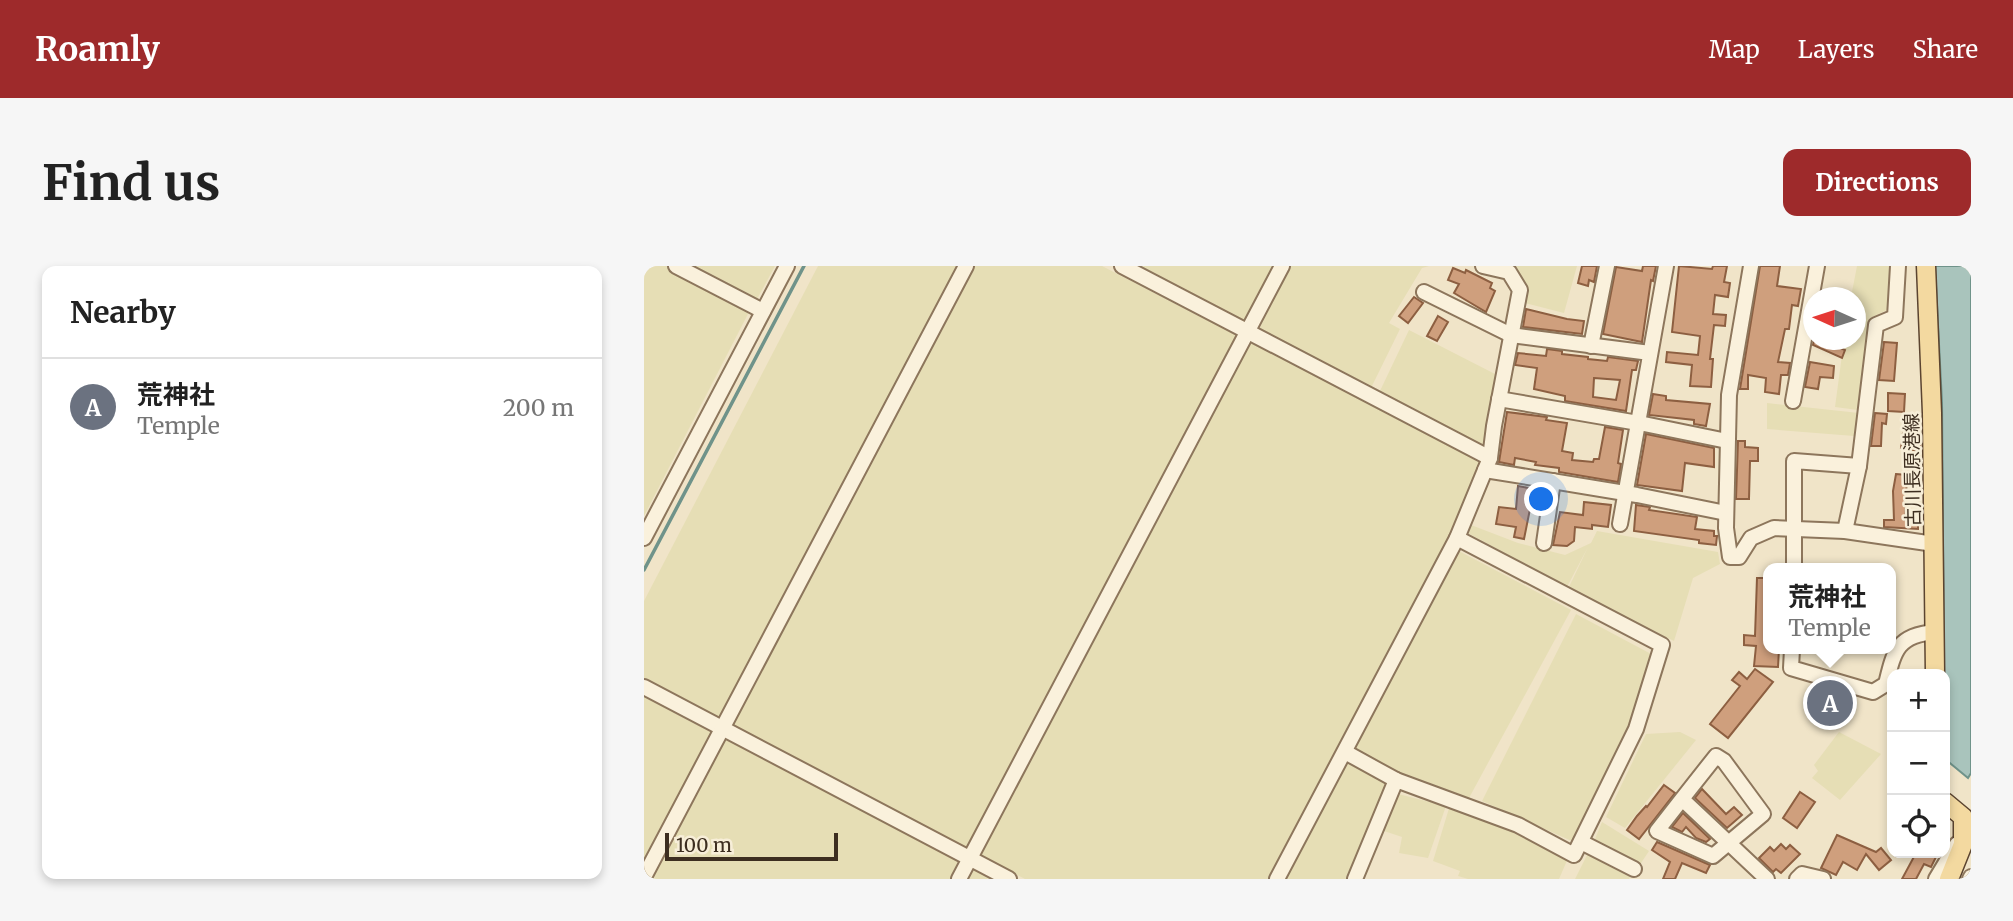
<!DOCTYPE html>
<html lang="en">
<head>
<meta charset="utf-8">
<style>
	:root { --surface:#fff; --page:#f6f6f6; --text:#222; --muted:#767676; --line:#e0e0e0; --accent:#9e2a2b }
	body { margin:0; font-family:Merriweather,"Noto Sans JP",serif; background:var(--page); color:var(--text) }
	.controls { position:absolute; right:21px; bottom:21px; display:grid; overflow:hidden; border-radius:14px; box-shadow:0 4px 10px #0003 }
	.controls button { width:63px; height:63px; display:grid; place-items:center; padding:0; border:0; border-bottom:2px solid var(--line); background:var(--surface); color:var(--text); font:35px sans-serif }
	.compass { position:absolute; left:1159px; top:21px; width:63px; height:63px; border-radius:50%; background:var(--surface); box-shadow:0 4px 10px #0003; rotate:273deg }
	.scale { position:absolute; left:21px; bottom:18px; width:173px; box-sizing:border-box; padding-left:7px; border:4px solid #3d2e20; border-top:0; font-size:19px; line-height:24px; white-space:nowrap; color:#3d2e20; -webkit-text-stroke:5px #f7eed8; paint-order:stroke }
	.you { position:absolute; left:898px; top:234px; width:24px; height:24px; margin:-18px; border:5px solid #fff; border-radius:50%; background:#1a73e8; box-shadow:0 0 0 10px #1a73e833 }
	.badge { display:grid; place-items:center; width:46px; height:46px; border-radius:50%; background:var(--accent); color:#fff; font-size:23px; font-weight:700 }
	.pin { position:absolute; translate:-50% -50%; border:4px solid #fff; box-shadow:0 2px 7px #0006 }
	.popup { position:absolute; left:1119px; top:297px; width:133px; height:91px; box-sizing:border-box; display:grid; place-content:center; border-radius:14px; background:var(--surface); filter:drop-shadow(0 2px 5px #0005); font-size:23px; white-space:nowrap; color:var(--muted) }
	.popup b { font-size:26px; color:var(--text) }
	.popup::after { content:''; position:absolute; left:50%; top:100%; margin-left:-14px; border:14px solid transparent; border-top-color:var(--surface) }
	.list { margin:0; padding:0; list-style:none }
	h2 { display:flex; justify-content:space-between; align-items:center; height:91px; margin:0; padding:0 28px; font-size:30px }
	h2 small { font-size:23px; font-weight:400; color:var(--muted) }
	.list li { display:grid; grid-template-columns:46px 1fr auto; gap:21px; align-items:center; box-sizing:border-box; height:98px; padding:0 28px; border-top:2px solid var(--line) }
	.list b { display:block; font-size:26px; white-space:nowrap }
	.list p { margin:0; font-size:23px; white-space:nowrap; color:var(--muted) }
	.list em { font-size:23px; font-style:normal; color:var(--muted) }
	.icon { flex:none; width:38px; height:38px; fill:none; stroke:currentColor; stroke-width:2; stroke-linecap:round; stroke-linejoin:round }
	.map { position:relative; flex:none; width:1327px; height:613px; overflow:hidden; border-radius:14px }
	header { display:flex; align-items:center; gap:42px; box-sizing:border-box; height:98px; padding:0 35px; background:var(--accent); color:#fff }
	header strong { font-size:33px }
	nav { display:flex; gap:38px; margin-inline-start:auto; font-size:24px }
	.intro { display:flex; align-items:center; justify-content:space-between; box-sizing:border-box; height:168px; padding:0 42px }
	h1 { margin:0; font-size:49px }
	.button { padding:18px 32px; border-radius:14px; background:var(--accent); color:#fff; font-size:24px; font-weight:700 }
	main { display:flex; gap:42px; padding:0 42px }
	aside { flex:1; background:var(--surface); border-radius:14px; box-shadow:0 4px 10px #0003 }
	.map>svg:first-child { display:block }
	.farmland { fill:#e6deb5 }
	.water { fill:#a9c4bc; stroke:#6f938a; stroke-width:2 }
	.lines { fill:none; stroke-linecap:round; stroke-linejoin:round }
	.stream { stroke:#6f938a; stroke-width:3.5 }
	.building { fill:#cf9f7d; stroke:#8d5f41; stroke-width:2; fill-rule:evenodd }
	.minor-casing { stroke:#8d765c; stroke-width:18 }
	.major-casing { stroke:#5b4430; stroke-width:21 }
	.minor { stroke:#faf1dc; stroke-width:14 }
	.major { stroke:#f3d9a0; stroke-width:18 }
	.labels { text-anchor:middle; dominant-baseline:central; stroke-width:5; stroke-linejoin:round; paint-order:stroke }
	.street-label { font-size:19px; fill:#3d2e20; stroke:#f7eed8 }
</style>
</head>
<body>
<header>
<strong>Roamly</strong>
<nav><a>Map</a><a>Layers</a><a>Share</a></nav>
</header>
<div class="intro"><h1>Find us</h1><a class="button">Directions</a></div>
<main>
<aside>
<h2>Nearby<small></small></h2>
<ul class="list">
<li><span class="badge" style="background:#6b7280">A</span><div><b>荒神社</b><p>Temple</p></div><em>200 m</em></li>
</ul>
</aside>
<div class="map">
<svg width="1327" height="613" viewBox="0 0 1327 613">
	<rect width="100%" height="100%" fill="#f0e4c8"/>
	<!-- farmland -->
	<g class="farmland">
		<path d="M0 0H23L105 46 0 250Z"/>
		<path d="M49 0H131L112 35Z"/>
		<path d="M174 0H458L838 196 805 271 627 613H381L0 413V335Z"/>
		<path d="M493 0H629L600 57Z"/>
		<path d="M646 0H785L778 2 745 57 756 63 726 124 615 63Z"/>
		<path d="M865 0H933L920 47 881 37 879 13Z"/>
		<path d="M1213 0H1246L1243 44 1226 52 1214 144 1191 141 1200 74H1212V32L1207 31Z"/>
		<path d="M765 64 851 108 840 184 735 127Z"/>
		<path d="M1123 137 1215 147 1210 170 1123 163Z"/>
		<path d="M827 259 874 277 921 289 947 277 953 265 1074 286 1076 298 1049 312 1030 375 924 323 944 281 923 321 822 266Z"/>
		<path d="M811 283 927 344 825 532 754 509 711 482Z"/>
		<path d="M932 348 1009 389 974 491 930 576 838 535Z"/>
		<path d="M0 431 348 613H0Z"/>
		<path d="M1036 466 1052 474 981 562 962 551 1002 468Z"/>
		<path d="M1195 466 1237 488 1196 534 1168 512 1174 505 1170 499Z"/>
		<path d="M702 494 746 516 706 613H640Z"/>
		<path d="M754 528 802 540 784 592 755 587 758 571 740 565Z"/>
		<path d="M806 539 925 590 915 613H824L814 610 816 605 789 595Z"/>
		<path d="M958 556 1005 585 995 600 949 578Z"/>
		<path d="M945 585 988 607 985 613H931Z"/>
	</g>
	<!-- water -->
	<path class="water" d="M1291 0H1327V507L1324 512 1301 493 1303 429 1300 408 1298 136Z"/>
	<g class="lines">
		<!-- stream -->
		<path class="stream" d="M0 304 160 0"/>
	</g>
	<!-- building -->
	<g class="building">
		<path d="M938 0H953L950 16 945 14 944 20 934 17Z"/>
		<path d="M999 0H1012L1009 15 1007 14 998 76 959 68 972 1 998 5Z"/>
		<path d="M1035 0 1068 3 1069 0H1083L1080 16 1086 17 1084 31 1071 29 1069 48 1082 49 1081 60 1070 59 1066 93H1069L1067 121 1046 120 1048 99 1022 96 1023 86 1054 89 1056 70 1028 66Z"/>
		<path d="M1116 0H1136L1133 20 1157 23 1154 40 1148 39 1145 63H1141L1134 96 1146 97 1144 109H1137L1135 128 1121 126 1122 112 1104 109V123H1096Z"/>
		<path d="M809 2 821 7 822 4 848 17 846 22 851 25 842 46 810 27 815 18 804 14Z"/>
		<path d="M770 31 779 37 764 57 755 50Z"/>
		<path d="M882 43 923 53 940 55 938 68 879 61Z"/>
		<path d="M794 50 804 56 793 75 783 70Z"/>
		<path d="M1170 74H1178L1201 84 1198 92 1169 79Z"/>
		<path d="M1240 76 1253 77 1250 115 1235 114Z"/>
		<path d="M903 83 918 85V88L944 91V93L963 95 964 91 994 95 992 104H988L982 145 921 135V130L890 123 893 102 871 99 874 87 902 90ZM950 112 976 114 972 134 949 131Z"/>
		<path d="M1166 96 1190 100 1189 112 1176 111 1174 123 1161 121Z"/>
		<path d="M1244 127 1261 128 1260 146 1244 145Z"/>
		<path d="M1009 128 1022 130V134L1066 138 1062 160 1050 158V154L1005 149Z"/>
		<path d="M863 146 903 151 902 154 923 157 918 185 929 187 928 194 949 196 950 193H955L961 161 979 164 974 197 977 198 974 216 915 206V202L891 199 892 196 871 192 870 199 855 196Z"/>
		<path d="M1231 147 1243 148 1242 158 1238 157 1237 180H1227Z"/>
		<path d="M1259 167 1277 170 1276 185 1257 182Z"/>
		<path d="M1002 168 1070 182V201L1041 197 1038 225 993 219Z"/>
		<path d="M1094 175H1101V181L1114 182V195H1106L1105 233H1092Z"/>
		<path d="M1252 208 1263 209 1261 254H1274V263L1240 261V254H1250L1249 225Z"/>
		<path d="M874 220 890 223 880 273 870 271 872 261 852 258 855 241 872 243Z"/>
		<path d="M940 236 967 239 964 261 948 259V263L931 261 930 275 923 280 909 279 916 246 939 249Z"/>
		<path d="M992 239 1006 241 1005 244 1053 251 1051 263 1070 265V270H1073L1072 279 1055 277V274L990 265Z"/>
		<path d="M1113 312H1125V383H1135L1134 401 1110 400 1112 380 1100 379V369L1111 370Z"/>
		<path d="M1111 403 1129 416 1084 472 1066 458 1096 420 1088 414 1095 406 1103 413Z"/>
		<path d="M1178 429 1197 435 1194 446 1174 440Z"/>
		<path d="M1020 519 1031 527 995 573 983 564 993 550 1002 540 1003 541Z"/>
		<path d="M1058 523 1082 548 1090 541 1098 549 1083 562 1051 532Z"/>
		<path d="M1156 526 1171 536 1153 562 1139 552Z"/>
		<path d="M1039 547 1066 573 1062 576 1052 572 1042 561 1038 566 1028 561Z"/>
		<path d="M1193 569 1232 586 1237 582 1247 594 1235 604 1222 588 1213 604 1199 596 1192 609 1177 602Z"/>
		<path d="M1013 576 1066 599 1062 607 1038 597 1031 613H1019L1026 596 1008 584Z"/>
		<path d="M1137 578 1142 583 1146 579 1156 588 1137 607 1132 603 1129 606 1115 592 1126 581 1130 585Z"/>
		<path d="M1272 587H1294L1287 601 1280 598 1272 613H1258Z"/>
	</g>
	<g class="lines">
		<!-- minor casing -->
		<g class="minor-casing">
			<g id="minor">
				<path d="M32 0 119 45"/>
				<path d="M478 0 846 192"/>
				<path d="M1107 0 1085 129 1082 262 1086 291H1095L1107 272 1130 262 1201 265 1290 278"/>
				<path d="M780 26 867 69 1006 87"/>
				<path d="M947 80 963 0"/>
				<path d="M855 133 1000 158 1083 175"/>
				<path d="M1149 135 1173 0"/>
				<path d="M841 204 993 229 1082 247"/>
				<path d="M976 258 1022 0"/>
				<path d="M1201 265 1215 200 1232 59 1251 51 1254 0"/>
				<path d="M0 272 143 0"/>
				<path d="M900 277 909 215"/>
				<path d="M1150 302V195L1215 200"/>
				<path d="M1148 383 1147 402 1229 426 1242 418C1250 385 1253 369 1291 366"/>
				<path d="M0 421 365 613"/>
				<path d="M701 486 752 514"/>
				<path d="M1038 533 1013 565 1069 590 1119 548 1080 495 1072 490 1038 533 1123 613"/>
				<path d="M937 576 990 603"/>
				<path d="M0 611 322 0"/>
				<path d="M315 613 638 0"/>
				<path d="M633 613 813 272 846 192 850 160 876 24 865 6 839 0"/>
				<path d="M711 613 752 514 874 559 930 589 992 463 1018 379 813 272"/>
				<path d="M1153 613 1158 608 1179 613"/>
				<path d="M1292 613 1313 578"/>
				<path d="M1326 613 1327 611"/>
			</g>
		</g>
		<!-- major casing -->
		<g class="major-casing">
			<g id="major">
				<path d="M1282 0 1288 147 1291 408"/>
				<path d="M1301 536 1319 551V578L1305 613"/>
			</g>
		</g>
		<!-- minor -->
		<use href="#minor" class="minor"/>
		<!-- major -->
		<use href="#major" class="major"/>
	</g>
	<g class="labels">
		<!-- street labels -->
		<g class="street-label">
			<text transform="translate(1268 204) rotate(-91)">古川長原港線</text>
		</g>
	</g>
</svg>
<div class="controls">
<button>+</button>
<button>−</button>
<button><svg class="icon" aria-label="locate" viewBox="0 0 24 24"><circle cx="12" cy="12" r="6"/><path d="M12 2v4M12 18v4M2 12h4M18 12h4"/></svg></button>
</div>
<svg class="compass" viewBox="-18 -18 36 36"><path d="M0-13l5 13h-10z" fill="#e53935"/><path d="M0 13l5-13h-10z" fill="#767676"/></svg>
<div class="scale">100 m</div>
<div class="you"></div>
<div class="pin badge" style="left:1186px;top:437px;background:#6b7280">A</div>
<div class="popup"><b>荒神社</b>Temple</div>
</div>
</main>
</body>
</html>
